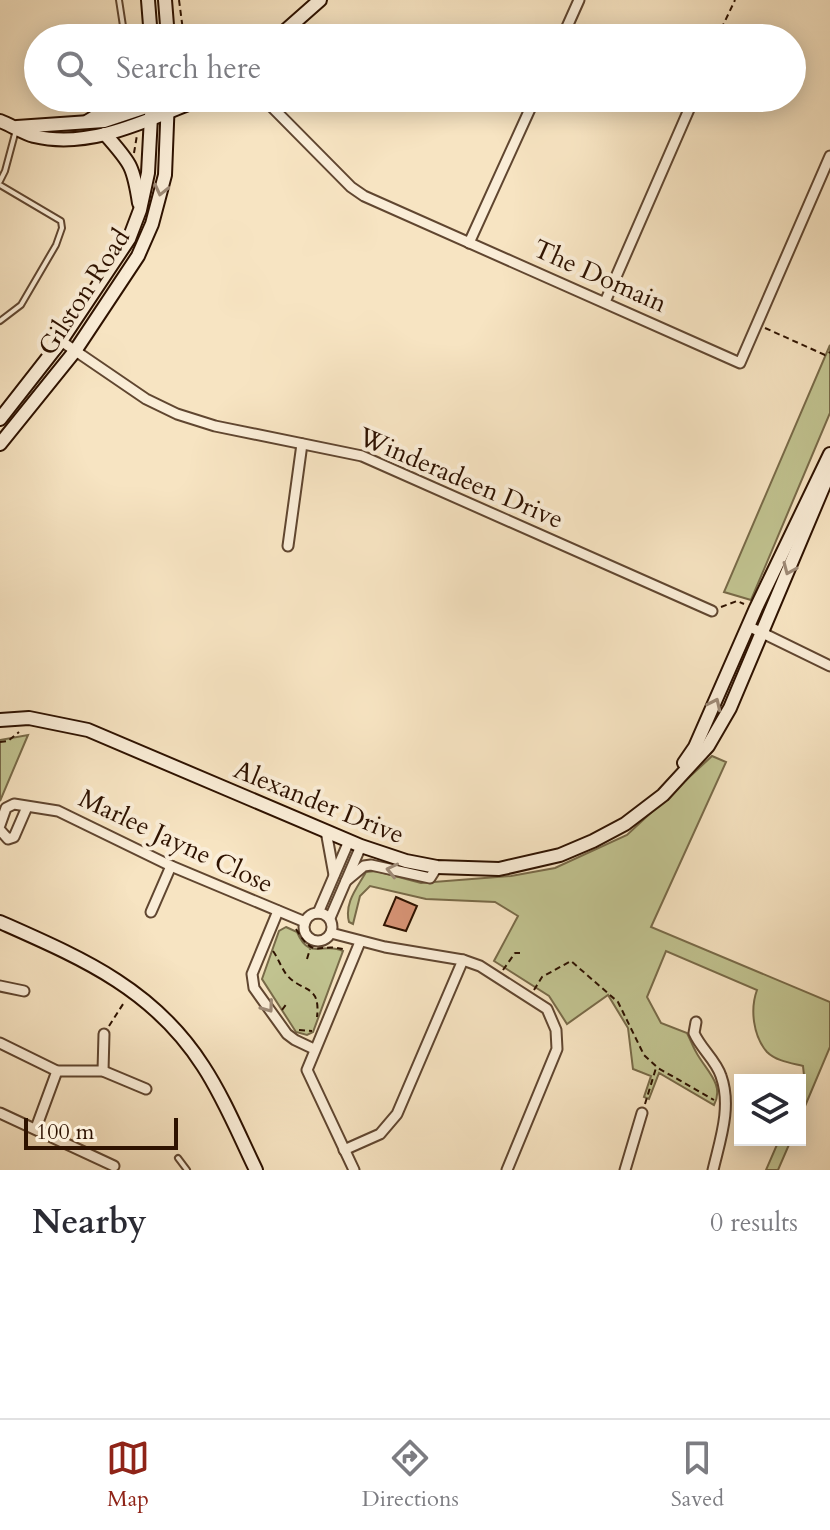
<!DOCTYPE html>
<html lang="en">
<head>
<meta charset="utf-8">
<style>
	:root { --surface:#fff; --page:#f7f7f7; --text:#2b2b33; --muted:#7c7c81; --line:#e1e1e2; --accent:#8f2418 }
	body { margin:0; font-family:Cardo,serif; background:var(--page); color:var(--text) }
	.controls { position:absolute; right:24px; bottom:24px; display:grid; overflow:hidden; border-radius:0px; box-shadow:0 4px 20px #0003 }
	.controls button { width:72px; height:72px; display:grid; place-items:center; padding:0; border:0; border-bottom:2px solid var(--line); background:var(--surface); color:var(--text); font:40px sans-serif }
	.scale { position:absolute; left:24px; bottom:20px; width:154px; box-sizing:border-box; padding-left:8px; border:4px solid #2e1200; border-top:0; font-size:22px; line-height:28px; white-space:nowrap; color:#2e1200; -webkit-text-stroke:6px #faedd7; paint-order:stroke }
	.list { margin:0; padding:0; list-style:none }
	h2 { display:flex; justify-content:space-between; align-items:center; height:104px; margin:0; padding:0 32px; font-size:34px }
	h2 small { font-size:26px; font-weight:400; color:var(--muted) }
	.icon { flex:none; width:44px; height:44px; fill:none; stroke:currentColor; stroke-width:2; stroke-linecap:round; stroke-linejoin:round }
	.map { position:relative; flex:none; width:830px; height:1170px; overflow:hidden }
	.search { position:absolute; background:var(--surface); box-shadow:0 4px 20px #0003; left:24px; right:24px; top:24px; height:88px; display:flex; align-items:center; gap:20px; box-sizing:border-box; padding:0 28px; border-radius:44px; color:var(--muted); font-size:30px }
	.sheet { height:248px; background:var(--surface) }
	nav { display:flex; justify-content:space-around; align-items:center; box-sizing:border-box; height:112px; border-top:2px solid var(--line); background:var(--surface); font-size:22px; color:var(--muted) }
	nav a { display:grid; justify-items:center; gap:4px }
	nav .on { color:var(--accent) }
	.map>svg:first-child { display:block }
	.green { fill:#c1c390; stroke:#786a48; stroke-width:2 }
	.building { fill:#d89476; stroke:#2e1200; stroke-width:2 }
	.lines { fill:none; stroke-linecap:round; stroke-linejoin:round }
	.lane-casing { stroke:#604630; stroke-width:8 }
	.street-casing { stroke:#604630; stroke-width:13 }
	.secondary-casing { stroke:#2e1200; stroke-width:16 }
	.path { stroke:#2e1200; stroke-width:2; stroke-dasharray:6 4; stroke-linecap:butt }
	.lane { stroke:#faedd7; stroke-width:4 }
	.street { stroke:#faedd7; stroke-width:9 }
	.secondary { stroke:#faedd7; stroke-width:12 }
	.oneway { stroke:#9e8a76 }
	.labels { text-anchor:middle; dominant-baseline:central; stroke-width:8; stroke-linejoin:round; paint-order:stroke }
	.street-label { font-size:26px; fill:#2e1200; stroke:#faedd7 }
</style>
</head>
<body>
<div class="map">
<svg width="830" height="1170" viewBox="0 0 830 1170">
	<rect width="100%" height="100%" fill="#f7e4c2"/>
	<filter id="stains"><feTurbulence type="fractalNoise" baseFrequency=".0025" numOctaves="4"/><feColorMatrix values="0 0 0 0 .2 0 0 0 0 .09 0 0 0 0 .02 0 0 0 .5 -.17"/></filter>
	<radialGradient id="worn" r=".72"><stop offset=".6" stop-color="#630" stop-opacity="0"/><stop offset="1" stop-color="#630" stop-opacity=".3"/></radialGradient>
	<!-- green -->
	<g class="green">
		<path d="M830 345V413L751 600 724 592Z"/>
		<path d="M28 735 0 801V740Z"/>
		<path d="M712 756 726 762 651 927 830 1002V1047L800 1118V1087L805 1085 803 1066C791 1063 776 1061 767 1052 753 1036 750 1009 757 990L666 951 647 997 661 1023 687 1033C691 1041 694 1050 699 1057 709 1073 724 1086 714 1105L659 1073 649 1099 644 1097 651 1076 633 1069 628 1028 608 995 567 1024 549 996 494 961 518 916 495 902 426 899 370 886 360 896 353 924 349 922C344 903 357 888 366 872L376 871 421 883 511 876 555 868 627 835Z"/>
		<path d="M286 927 297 932C310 962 323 941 343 951L313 1032 307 1035 296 1032 262 979 279 931Z"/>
		<path d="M779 1140H791L778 1170H766Z"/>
	</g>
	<!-- building -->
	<path class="building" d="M396 897 417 906 406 931 384 925Z"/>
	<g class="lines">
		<!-- lane casing -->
		<g class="lane-casing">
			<g id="lane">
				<path d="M118 38 123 26 119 0"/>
				<path d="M0 181 5 171 16 130"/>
				<path d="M0 185 61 221 62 228 56 245 21 305 0 321"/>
				<path d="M178 1158 187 1170"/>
			</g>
		</g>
		<!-- street casing -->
		<g class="street-casing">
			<g id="street">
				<path d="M562 38 579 0"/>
				<path d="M263 98 351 187 364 196 740 363 830 156"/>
				<path d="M469 243 535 98"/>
				<path d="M605 302 694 98"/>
				<path d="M61 341 146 399 177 414 215 426 362 456 712 611"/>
				<path d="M288 546 302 444"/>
				<path d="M748 626 830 666"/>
				<path d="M0 825 6 808 14 804 58 811 171 866 305 922"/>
				<path d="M0 830 8 839 14 837 27 807"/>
				<path d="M326 831 334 875"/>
				<path d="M346 881 364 866 371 865 430 878 437 867"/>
				<path d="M278 911 252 974 254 988 287 1034 295 1040 314 1049"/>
				<path d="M151 912 171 866"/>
				<circle cx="318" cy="927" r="14"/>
				<path d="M318 913 349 841"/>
				<path d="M330 918 361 846"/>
				<path d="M331 933 385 947 463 960 480 966 547 1009 556 1030 557 1049 507 1170"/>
				<path d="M0 986 24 991"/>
				<path d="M696 1022 694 1033C701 1049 716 1060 721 1076 732 1107 720 1140 713 1170"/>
				<path d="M0 1043 57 1071H103L146 1089"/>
				<path d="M103 1071 104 1034"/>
				<path d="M0 1113 114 1166"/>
				<path d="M36 1128 57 1071"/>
				<path d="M344 1150 380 1134 397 1114 463 960"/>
				<path d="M354 1170 307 1070 360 942"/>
				<path d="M625 1170 642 1113"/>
			</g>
		</g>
		<!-- secondary casing -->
		<g class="secondary-casing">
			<g id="secondary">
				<path d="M148 0 151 38"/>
				<path d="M165 0 168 38"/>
				<path d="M277 38 320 0"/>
				<path d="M0 121C11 125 23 133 34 136 92 150 151 118 203 98"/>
				<path d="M88 121 126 98"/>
				<path d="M17 127 104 121 158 103"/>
				<path d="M105 134C130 163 133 164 139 203"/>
				<path d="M0 419 61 341 129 239 140 210 148 173 152 98"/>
				<path d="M0 444 75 351 138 256 152 224 165 175 168 98"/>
				<path d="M0 720 29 718 88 730 361 846 406 861 437 867 499 869 560 855 593 841 625 824 663 795 708 746 730 708 830 471"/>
				<path d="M684 763 695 747 756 608 830 454"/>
				<path d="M0 922C81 958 153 988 203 1066 224 1098 239 1135 256 1170"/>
			</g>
		</g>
		<!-- path -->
		<g class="path">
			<path d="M179 0 184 38"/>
			<path d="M717 38 735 0"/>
			<path d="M134 153 137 135"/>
			<path d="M765 328 825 355 830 352"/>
			<path d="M721 607 737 601 744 604"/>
			<path d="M0 742 8 741 19 732"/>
			<path d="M296 929C316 962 317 941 346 950"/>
			<path d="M273 951C278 958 281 967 286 974 301 993 321 983 317 1017"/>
			<path d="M307 959 310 949"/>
			<path d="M503 970 515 953H520"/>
			<path d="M534 990 542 977 571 961 618 1002 644 1055 658 1068 714 1100"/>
			<path d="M282 1010 288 1002"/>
			<path d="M109 1026 125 1001"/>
			<path d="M299 1030 312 1031"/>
			<path d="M645 1104 656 1068"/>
		</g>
		<!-- lane -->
		<use href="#lane" class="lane"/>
		<!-- street -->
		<use href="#street" class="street"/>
		<!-- secondary -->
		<use href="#secondary" class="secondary"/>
	</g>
	<!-- one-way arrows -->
	<defs><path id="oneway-chevron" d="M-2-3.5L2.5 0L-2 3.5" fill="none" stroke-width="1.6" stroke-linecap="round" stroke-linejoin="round" transform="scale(2)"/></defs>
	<g class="oneway">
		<use href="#oneway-chevron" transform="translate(161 190) rotate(103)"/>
		<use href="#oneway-chevron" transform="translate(789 569) rotate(113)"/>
		<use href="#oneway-chevron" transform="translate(715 704) rotate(-65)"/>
		<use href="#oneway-chevron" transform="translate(392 870) rotate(-167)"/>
		<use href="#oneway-chevron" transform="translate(268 1007) rotate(54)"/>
	</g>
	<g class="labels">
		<!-- street labels -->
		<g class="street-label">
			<text transform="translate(600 276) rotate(24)">The Domain</text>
			<text transform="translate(84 292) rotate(-57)">Gilston Road</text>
			<text transform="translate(461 478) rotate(23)">Winderadeen Drive</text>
			<text transform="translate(319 802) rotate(22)">Alexander Drive</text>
			<text transform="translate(176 841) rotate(25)">Marlee Jayne Close</text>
		</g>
	</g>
	<rect width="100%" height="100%" filter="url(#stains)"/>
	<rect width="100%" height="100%" fill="url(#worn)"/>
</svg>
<div class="controls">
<button><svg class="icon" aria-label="layers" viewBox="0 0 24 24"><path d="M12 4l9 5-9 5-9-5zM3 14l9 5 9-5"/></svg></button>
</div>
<div class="scale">100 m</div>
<div class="search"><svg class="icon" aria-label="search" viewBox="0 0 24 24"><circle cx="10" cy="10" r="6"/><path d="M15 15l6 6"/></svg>Search here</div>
</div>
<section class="sheet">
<h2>Nearby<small>0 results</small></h2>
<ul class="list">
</ul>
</section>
<nav>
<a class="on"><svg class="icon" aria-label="map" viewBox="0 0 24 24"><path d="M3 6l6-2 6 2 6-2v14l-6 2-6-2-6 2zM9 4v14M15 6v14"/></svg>Map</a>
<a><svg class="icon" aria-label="directions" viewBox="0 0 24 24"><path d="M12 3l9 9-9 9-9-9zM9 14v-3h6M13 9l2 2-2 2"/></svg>Directions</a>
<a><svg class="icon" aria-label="saved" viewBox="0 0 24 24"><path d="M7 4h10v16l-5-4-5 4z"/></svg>Saved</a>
</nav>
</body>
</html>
